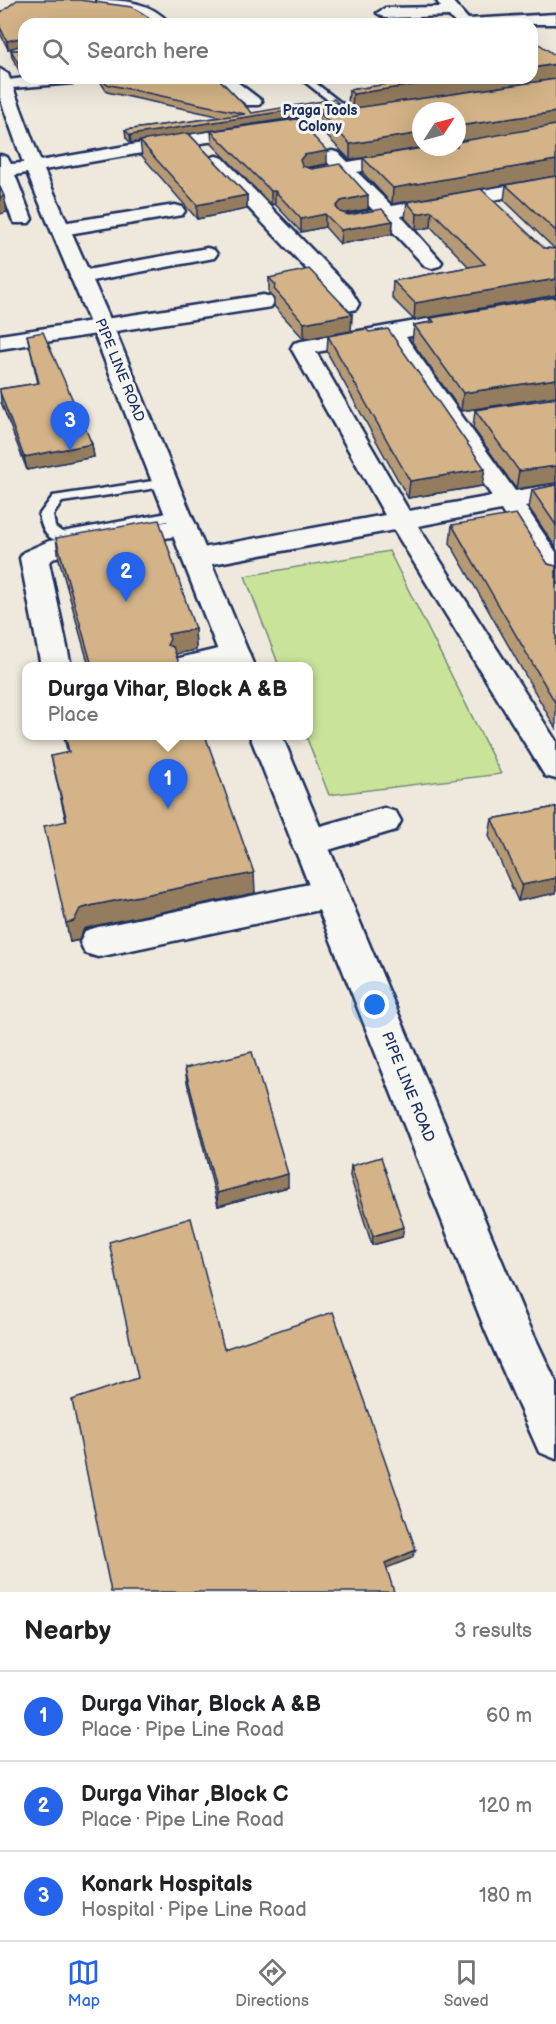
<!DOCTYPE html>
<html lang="en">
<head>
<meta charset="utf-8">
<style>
	:root { --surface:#fff; --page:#f2f2f2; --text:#202124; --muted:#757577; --line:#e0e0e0; --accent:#2563eb }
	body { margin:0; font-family:"Balsamiq Sans",sans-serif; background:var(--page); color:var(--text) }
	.compass { position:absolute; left:412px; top:102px; width:54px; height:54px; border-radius:50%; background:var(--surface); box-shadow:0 6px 24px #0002; rotate:54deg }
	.you { position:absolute; left:375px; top:1005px; width:21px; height:21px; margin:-15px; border:4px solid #fff; border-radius:50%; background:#1a73e8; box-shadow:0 0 0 9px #1a73e833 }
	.badge { display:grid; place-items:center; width:39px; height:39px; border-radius:50%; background:var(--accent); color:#fff; font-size:20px; font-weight:700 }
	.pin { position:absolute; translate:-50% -50px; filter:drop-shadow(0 2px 3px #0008) }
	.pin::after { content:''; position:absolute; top:32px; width:21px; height:18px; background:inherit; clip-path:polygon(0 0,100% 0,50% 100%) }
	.popup { position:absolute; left:22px; top:662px; width:291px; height:78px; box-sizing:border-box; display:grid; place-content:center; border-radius:12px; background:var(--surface); filter:drop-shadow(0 2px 4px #0005); font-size:20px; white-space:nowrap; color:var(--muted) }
	.popup b { font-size:22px; color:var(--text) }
	.popup::after { content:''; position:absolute; left:50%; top:100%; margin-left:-12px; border:12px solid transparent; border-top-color:var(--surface) }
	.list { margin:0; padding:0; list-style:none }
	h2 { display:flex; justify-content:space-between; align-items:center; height:78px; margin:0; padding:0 24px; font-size:26px }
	h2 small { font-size:20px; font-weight:400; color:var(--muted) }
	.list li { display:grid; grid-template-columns:39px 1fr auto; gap:18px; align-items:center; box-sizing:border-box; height:90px; padding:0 24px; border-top:2px solid var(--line) }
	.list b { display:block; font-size:22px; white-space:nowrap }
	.list p { margin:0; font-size:20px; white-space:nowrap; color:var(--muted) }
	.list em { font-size:20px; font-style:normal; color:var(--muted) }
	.icon { flex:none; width:33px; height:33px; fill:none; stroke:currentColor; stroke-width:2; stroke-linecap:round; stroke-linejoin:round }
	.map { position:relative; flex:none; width:556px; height:1592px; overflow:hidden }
	.search { position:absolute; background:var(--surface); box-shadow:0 6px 24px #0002; left:18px; right:18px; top:18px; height:66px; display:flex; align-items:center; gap:15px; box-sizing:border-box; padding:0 21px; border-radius:18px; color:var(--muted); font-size:22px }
	.sheet { height:348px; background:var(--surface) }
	nav { display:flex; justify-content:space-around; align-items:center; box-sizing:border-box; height:84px; border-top:2px solid var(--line); background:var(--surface); font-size:16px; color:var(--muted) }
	nav a { display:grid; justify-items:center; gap:3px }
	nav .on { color:var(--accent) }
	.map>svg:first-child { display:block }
	.green { fill:#c9e399; stroke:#72897c; stroke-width:1.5 }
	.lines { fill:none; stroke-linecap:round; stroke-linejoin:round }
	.lane-casing { stroke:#1b2f5e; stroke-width:5 }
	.street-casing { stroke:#1b2f5e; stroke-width:5 }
	.secondary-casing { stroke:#1b2f5e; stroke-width:5 }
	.lane { fill:#f6f6f2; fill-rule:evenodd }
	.street { fill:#f6f6f2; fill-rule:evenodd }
	.secondary { fill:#f6f6f2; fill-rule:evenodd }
	.wall { fill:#b59a74; stroke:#1b2f5e; stroke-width:1.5 }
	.shaded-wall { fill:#947d5e; stroke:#1b2f5e; stroke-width:1.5 }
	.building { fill:#d3b387; stroke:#1b2f5e; stroke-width:1.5 }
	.labels { text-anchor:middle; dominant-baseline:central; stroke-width:6; stroke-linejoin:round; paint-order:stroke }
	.far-neighbourhood-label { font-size:14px; font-weight:bold; fill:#1b2f5e; stroke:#f6f6f2 }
	.far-street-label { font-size:14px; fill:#1b2f5e; stroke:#f6f6f2 }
	.street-label { font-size:15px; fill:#1b2f5e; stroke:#f6f6f2 }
</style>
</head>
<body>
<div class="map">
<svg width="556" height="1592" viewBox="0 0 556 1592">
	<rect width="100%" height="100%" fill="#efe9dd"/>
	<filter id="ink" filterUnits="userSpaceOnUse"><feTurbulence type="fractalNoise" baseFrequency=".0167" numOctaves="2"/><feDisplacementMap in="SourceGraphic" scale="12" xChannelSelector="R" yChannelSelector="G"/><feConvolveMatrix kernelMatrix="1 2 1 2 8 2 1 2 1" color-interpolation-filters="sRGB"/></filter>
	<g filter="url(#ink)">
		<!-- green -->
		<path class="green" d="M389 551 501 774 329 795 306 736H309V666H279L245 576Z"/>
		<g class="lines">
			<!-- lane casing -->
			<g class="lane-casing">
				<g id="lane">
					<path d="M300 78H309L358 116 351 118Z"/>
					<path d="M166 479 172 483 171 486 62 502 53 515 55 527 62 532 179 511 186 515 184 518 59 541C45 538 42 528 39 515L53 496Z"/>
				</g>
			</g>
			<!-- street casing -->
			<g class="street-casing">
				<g id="street">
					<path d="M97 0C123 0 151 1 170 24H152L130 10 99 3Z"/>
					<path d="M436 0H451L468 19 556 14V24H456L449 16 385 18 377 13 385 8 441 7Z"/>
					<path d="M24 78H81L73 83 0 89V81Z"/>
					<path d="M213 78H232L262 101 259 105H247Z"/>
					<path d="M364 110 370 111 373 115 370 119 194 144 15 175 32 219 29 223H15L12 219 0 186V155L7 157 11 164 34 162 194 134Z"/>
					<path d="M332 151 339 153 348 162 406 152 413 154 415 158 413 162 357 172 392 206 556 177V189L401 216 442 262 439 266 432 268 425 266 382 220 348 226 341 224 338 220 341 216 373 210 339 175 311 180 304 178 302 174 304 170 330 165 323 157 325 153Z"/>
					<path d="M216 156 223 158 350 289 359 304 356 309 348 311 340 309 333 297 209 166 207 162 209 158Z"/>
					<path d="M175 205 182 207 185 211 182 215 62 235 55 233 52 229 55 225 62 223Z"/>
					<path d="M207 248 214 250 217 254 214 258 81 283 73 282 70 277 73 272 81 271Z"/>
					<path d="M263 295 271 297 274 302 271 307 0 349V335Z"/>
					<path d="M456 314 464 316 467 321 464 326 406 337 515 491 556 484V500L525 506 556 552V583L546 580 501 510 418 526 556 741V779L545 776 394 530 197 567 187 564 183 558 187 552 197 549 385 515 291 348 294 343 302 341ZM386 340 492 496 409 511 316 352Z"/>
					<path d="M184 519 194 521 197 527 194 533 56 557 49 562 71 666H41L20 558 24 552 49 541Z"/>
					<path d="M235 645 246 648 250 655 246 662 230 666H171L175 659Z"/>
					<path d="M384 808 396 812 401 821 396 830 308 856 296 853 291 843 296 833Z"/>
					<path d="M329 880 341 884 347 894 341 904 329 908 98 957 85 953 80 942 85 931 98 927Z"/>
				</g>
			</g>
			<!-- secondary casing -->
			<g class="secondary-casing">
				<g id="secondary">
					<path d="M0 69 8 74 43 168 114 328 254 666H224L92 328 25 168 0 98Z"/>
					<path d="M250 736H282L525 1316 556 1382V1459L539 1452 486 1332Z"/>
				</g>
			</g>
			<!-- lane -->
			<use href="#lane" class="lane"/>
			<!-- street -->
			<use href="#street" class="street"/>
			<!-- secondary -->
			<use href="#secondary" class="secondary"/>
		</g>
		<!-- wall -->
		<g class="wall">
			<path d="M0 13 24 24 8 49 0 33Z"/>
			<path d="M11 50H24V76H22L12 57Z"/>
			<path d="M556 56V176L392 204 363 173V158L457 147V111H421L425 147 350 160 320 129V113L189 134 247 195V209L197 219 142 156 140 141H145L131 143 126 138 125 130 222 117 107 92 98 78H218L252 113 338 103V111L352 109 348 105 349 90 415 80 413 78H532Z"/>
			<path d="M211 131 327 164 306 167 368 209 344 213 349 215 393 221 392 234 340 244 325 227 301 232 275 204 271 205 212 144Z"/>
			<path d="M556 176V295L414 320 392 298 393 281 469 267 431 227 416 230 405 218 407 202 544 248 555 249 504 200 506 185Z"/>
			<path d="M269 278 352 314 351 331 304 339 274 306V299L269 294Z"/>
			<path d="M556 297V396L461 411 412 342 414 325 430 322 431 318Z"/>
			<path d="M27 335 92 444 94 457 27 470 1 402 0 389 38 383Z"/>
			<path d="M328 336 482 486 408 498 327 352Z"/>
			<path d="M556 398V483L516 489 473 428 475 410Z"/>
			<path d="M556 485V548L529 508 532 490Z"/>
			<path d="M452 525 548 564 556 566V729L450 543Z"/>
			<path d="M56 538 195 629 196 650 175 654 180 666H89L59 559Z"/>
			<path d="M63 735H205L255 893 98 925 84 929 79 940 70 942 66 821 51 756 68 753Z"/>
			<path d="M556 807V893L518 901 489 836 492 819Z"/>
			<path d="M185 1068 288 1187 218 1206 187 1082Z"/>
			<path d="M351 1166 402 1237 372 1245 350 1176Z"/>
		</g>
		<!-- shaded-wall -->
		<g class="shaded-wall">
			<path d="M24 37V45L8 49 7 41Z"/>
			<path d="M556 64V79L352 109 353 94 461 78H532V68Z"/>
			<path d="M338 103V111L131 143 130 135Z"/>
			<path d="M556 112V127L457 142V128L458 126Z"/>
			<path d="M421 133V147H425L350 160V144Z"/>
			<path d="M327 151V164L304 168 300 173V160L304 155Z"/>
			<path d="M556 160V176L392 204 393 188Z"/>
			<path d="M271 191H275V204L271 205Z"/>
			<path d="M247 195V209L197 219V205Z"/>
			<path d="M368 195V209L341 214 336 207 341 201Z"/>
			<path d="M4 196 7 212 0 214V197Z"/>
			<path d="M432 211 431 227 416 230 417 214Z"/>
			<path d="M325 214V227L301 232V219Z"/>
			<path d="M393 221 392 234 340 244 341 230Z"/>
			<path d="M556 279V295L414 320 415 303Z"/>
			<path d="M352 314 351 331 304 339V323Z"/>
			<path d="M556 379V396L461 411 463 393Z"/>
			<path d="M92 444 94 457 27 470 24 457Z"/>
			<path d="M556 466V483L516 489 519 471Z"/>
			<path d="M485 469 482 486 408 498 410 481Z"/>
			<path d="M195 629 196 650 171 655 167 645 168 634Z"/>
			<path d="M254 873 255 893 98 925 84 929 79 940 70 942 66 923 80 909 94 905Z"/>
			<path d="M556 878V893L518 901 522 885Z"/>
			<path d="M288 1174V1187L218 1206 217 1193Z"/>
			<path d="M404 1227 402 1237 372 1245 373 1236Z"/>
			<path d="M416 1550 412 1558 382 1570 385 1563Z"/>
		</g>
		<!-- building -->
		<g class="building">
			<path d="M17 0H79L132 7 147 16 153 24H24V37L7 41 0 27V13Z"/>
			<path d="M406 22 408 24H392Z"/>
			<path d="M532 39 556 56V64L532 68Z"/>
			<path d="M11 50H24V68H21Z"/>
			<path d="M102 78H218L252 113 334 99 338 103 130 135 125 130 245 114 106 84Z"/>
			<path d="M427 78H461L353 94 349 90Z"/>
			<path d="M556 79V112L458 126 457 128V111H421V133L350 144 320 113Z"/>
			<path d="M297 119 327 151 304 155 300 160 302 166 312 169 340 164 368 195 341 201 336 207 340 212 349 215 382 209 393 221 341 230 325 214 301 219 275 191H271L211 131Z"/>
			<path d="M556 125V160L393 188 363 158 428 147H457V142Z"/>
			<path d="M188 133 247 195 197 205 140 141Z"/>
			<path d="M556 176V231L506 185Z"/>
			<path d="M0 187 4 196 0 197Z"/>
			<path d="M481 189 544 248 556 249V279L415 303 393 281 485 264 432 211 417 214 407 202Z"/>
			<path d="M309 269 352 314 304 323 274 289 276 285 269 278Z"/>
			<path d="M556 297V379L463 393 414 325 434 322 431 318Z"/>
			<path d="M366 329 369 332 388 329 485 469 410 481 328 336Z"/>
			<path d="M43 332 92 444 24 457 0 392V389L39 383 27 335Z"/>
			<path d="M556 398V466L519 471 475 410Z"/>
			<path d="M556 485V525L532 490Z"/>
			<path d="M516 514 548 564 556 566V704L452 525Z"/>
			<path d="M159 520 195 629 168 634 170 639 167 645 173 647 180 666H92L56 538Z"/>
			<path d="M65 735H205L254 873 94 905 80 909 74 921 66 923 44 826 67 821 51 756 69 752Z"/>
			<path d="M556 807V878L522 885 492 819Z"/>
			<path d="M252 1052 288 1174 217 1193 185 1068Z"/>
			<path d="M381 1157 404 1227 373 1236 351 1166Z"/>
			<path d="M191 1218 224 1349 333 1312 416 1550 385 1563 394 1592H111L72 1400 138 1378 109 1242Z"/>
		</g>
	</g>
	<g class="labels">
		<!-- far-neighbourhood labels -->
		<g class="far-neighbourhood-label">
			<text x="320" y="110">Praga Tools<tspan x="320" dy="16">Colony</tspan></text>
		</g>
		<!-- far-street labels -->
		<g class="far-street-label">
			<text transform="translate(120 370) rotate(68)">PIPE LINE ROAD</text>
		</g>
		<!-- street labels -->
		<g class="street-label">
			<text transform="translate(408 1087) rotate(68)">PIPE LINE ROAD</text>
		</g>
	</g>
</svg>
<svg class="compass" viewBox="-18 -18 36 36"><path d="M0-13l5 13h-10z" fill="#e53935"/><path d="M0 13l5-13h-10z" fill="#757577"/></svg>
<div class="you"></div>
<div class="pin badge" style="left:168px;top:809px">1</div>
<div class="popup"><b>Durga Vihar, Block A &amp;B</b>Place</div>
<div class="pin badge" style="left:126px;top:602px">2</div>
<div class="pin badge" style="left:70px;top:451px">3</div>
<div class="search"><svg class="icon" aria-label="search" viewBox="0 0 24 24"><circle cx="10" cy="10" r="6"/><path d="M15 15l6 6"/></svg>Search here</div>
</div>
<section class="sheet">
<h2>Nearby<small>3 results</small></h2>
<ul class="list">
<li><span class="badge">1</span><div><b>Durga Vihar, Block A &amp;B</b><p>Place · Pipe Line Road</p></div><em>60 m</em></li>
<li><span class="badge">2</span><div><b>Durga Vihar ,Block C</b><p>Place · Pipe Line Road</p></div><em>120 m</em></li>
<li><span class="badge">3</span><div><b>Konark Hospitals</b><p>Hospital · Pipe Line Road</p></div><em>180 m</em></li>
</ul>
</section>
<nav>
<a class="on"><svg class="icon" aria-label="map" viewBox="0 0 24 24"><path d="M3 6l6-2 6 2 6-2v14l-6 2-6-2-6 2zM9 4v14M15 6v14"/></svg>Map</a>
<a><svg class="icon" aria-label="directions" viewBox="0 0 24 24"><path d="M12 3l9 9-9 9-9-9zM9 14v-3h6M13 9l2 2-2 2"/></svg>Directions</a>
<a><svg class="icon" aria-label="saved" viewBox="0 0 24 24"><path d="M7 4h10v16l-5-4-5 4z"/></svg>Saved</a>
</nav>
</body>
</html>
